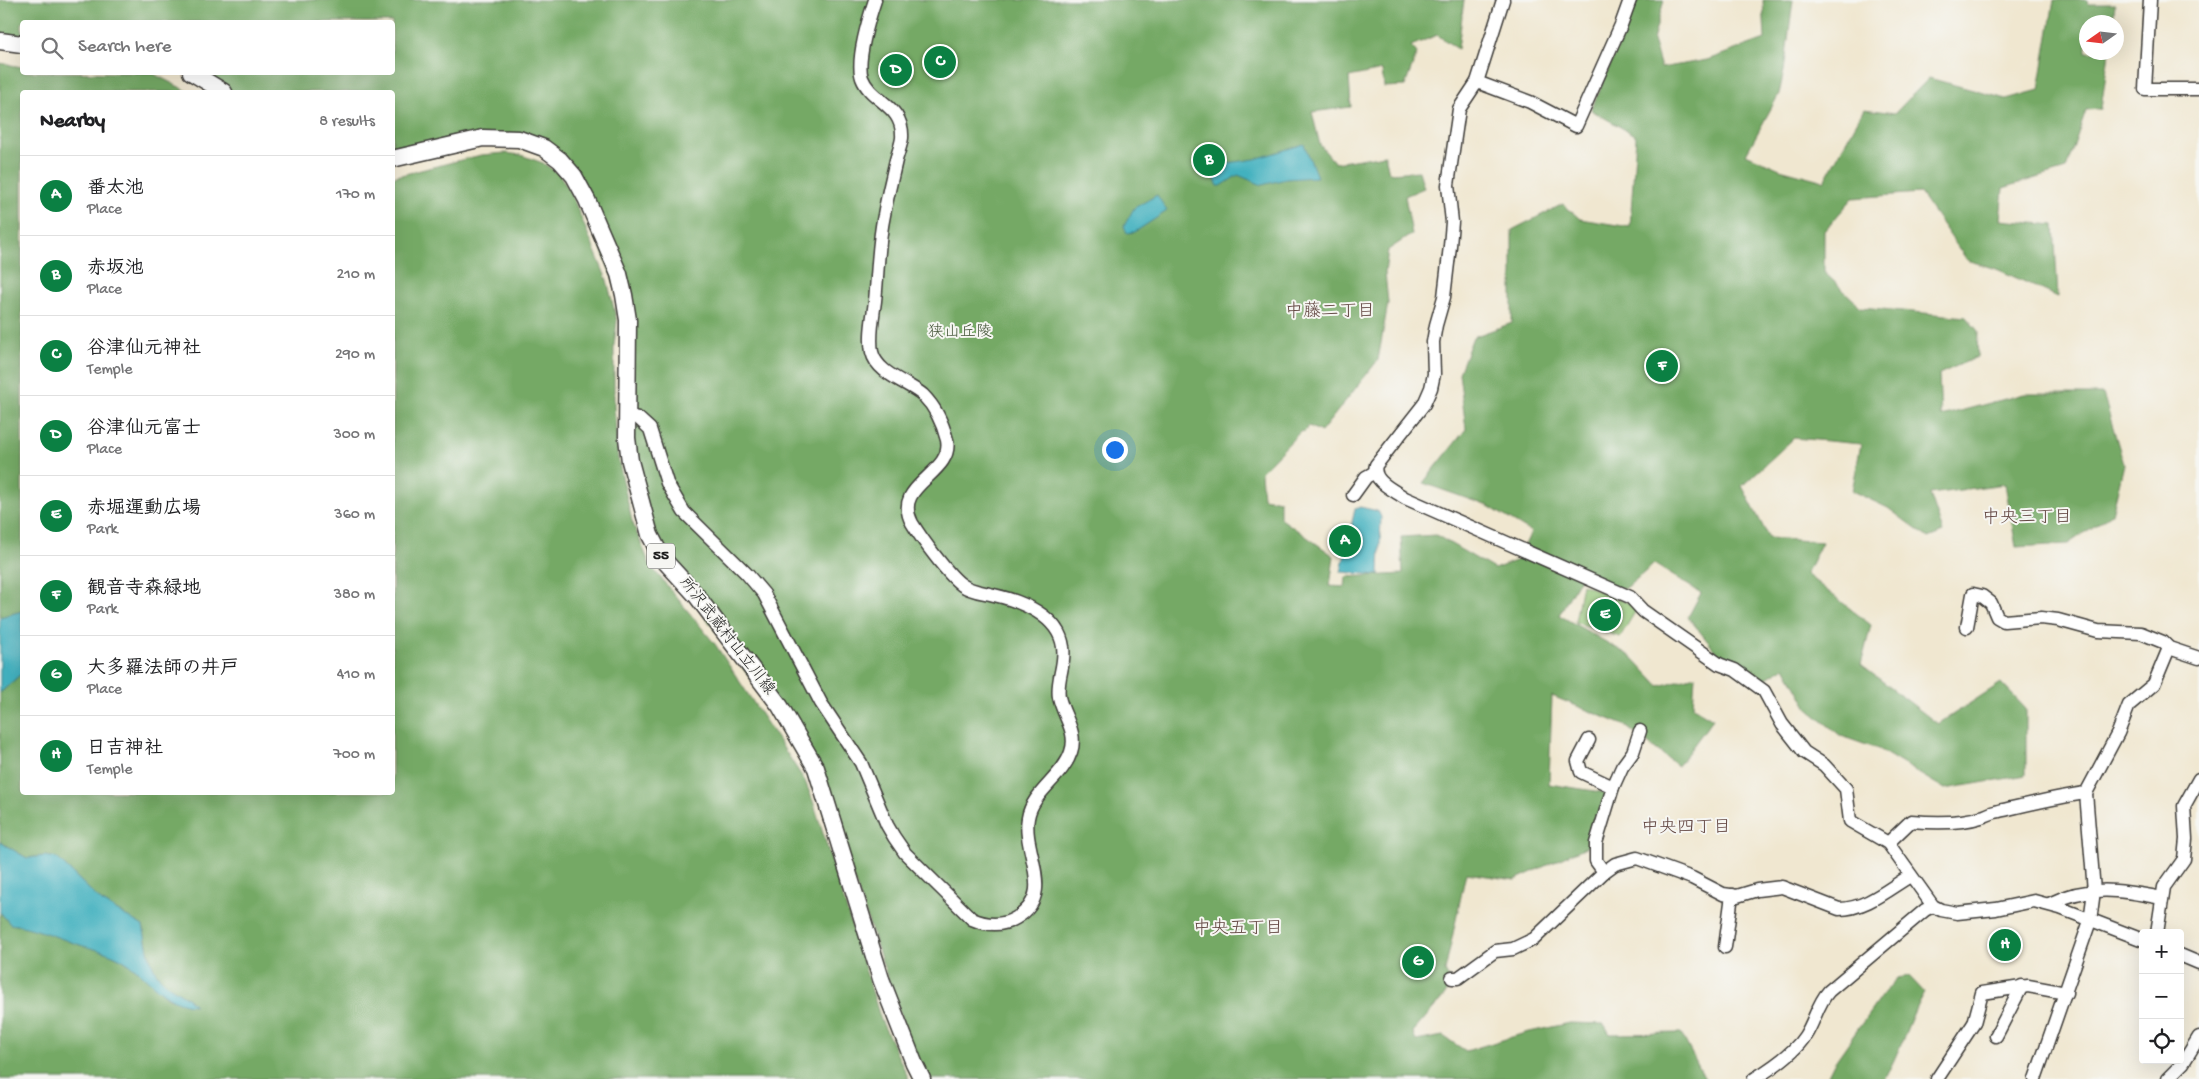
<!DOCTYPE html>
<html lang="en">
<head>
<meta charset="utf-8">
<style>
	:root { --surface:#fff; --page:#f2f2f2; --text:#202124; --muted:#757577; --line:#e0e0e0; --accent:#0b8043 }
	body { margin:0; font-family:"Gochi Hand","Klee One",sans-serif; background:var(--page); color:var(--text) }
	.controls { position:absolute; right:15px; bottom:15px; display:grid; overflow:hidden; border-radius:5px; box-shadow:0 5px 20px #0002 }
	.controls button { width:45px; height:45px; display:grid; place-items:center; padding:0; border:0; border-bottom:1px solid var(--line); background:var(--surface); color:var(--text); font:25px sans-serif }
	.compass { position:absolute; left:2079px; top:15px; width:45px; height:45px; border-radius:50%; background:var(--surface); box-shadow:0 5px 20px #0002; rotate:256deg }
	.you { position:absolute; left:1114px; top:449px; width:18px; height:18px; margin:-12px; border:4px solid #fff; border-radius:50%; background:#1a73e8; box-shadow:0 0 0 8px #1a73e833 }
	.badge { display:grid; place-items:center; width:32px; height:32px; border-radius:50%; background:var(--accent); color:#fff; font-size:16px; font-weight:700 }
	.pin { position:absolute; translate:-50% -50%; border:2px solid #fff; box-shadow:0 1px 5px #0006 }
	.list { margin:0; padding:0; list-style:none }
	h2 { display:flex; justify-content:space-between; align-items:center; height:65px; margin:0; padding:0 20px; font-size:21px }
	h2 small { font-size:16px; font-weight:400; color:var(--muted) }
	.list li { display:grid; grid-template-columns:32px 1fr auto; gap:15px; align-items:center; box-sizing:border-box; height:80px; padding:0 20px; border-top:1px solid var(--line) }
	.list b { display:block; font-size:19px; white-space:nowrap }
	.list p { margin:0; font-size:16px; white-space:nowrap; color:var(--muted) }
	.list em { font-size:16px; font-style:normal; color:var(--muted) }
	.icon { flex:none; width:28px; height:28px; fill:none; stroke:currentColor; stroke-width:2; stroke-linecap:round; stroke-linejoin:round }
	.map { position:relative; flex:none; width:2199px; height:1079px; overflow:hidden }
	.search { position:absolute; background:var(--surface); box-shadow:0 5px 20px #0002; left:20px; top:20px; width:375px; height:55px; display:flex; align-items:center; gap:12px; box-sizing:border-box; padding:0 18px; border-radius:5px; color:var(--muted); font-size:19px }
	.panel { position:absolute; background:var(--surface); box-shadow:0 5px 20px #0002; left:20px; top:90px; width:375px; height:705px; border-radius:5px }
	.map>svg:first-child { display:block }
	.green { fill:#91c373; stroke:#567048 }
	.forest { fill:#74a965; stroke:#486240 }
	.water { fill:#43b1bf; stroke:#30666e }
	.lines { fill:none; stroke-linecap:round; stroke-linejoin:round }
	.minor-casing { stroke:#3c3a37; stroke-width:15 }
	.major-casing { stroke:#3c3a37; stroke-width:19 }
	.minor { stroke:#fff; stroke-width:12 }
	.major { stroke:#fff; stroke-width:16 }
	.labels { text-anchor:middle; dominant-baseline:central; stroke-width:4; stroke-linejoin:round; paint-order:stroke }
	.shield { fill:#f6f6f2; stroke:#5d5d5c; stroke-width:1 }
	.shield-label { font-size:15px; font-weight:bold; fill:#1c1c1c }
	.park-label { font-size:16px; fill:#45563a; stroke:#f6f6f2 }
	.street-label { font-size:16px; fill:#1c1c1c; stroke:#f6f6f2 }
	.neighbourhood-label { font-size:18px; fill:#644844; stroke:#f6f6f2 }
</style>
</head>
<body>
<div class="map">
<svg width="2199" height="1079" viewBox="0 0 2199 1079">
	<rect width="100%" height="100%" fill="#f6f6f2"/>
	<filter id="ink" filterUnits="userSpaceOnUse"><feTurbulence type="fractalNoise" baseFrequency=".02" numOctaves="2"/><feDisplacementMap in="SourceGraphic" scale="10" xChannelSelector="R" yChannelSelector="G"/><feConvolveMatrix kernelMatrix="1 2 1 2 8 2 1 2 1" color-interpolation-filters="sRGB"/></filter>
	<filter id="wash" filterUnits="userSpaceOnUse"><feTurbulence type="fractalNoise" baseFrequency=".0096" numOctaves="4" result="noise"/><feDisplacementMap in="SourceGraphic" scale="20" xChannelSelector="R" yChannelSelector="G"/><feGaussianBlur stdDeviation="1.12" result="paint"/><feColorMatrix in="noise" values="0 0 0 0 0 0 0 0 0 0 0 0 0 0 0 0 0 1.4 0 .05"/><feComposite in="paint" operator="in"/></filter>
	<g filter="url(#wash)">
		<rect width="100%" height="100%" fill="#f0e7d0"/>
		<!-- green -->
		<path class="green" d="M1582 584 1638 607 1620 637 1575 622Z"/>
		<!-- forest -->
		<g class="forest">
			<path d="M0 0H1464L1458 49 1437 35 1411 46 1417 53 1405 86 1384 87 1382 70 1349 77 1351 107 1312 112 1320 145 1335 163 1385 155 1389 173 1419 171 1424 188 1405 196 1412 234 1388 250 1385 273 1388 303 1378 360 1321 432 1309 426 1305 431 1300 432 1261 472 1263 498 1280 501V518L1334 556 1330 586 1345 587 1346 577 1403 574 1401 537 1436 535 1494 569 1518 560 1531 532 1488 506 1423 483 1466 429 1459 373 1473 337 1512 323V230L1563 204 1580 219 1630 227 1636 136 1591 110 1638 0H1664L1653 40 1661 68 1707 60 1765 39 1763 0H1793L1784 71 1779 94 1746 154 1780 169 1824 181 1864 109 1895 113 1929 78 2006 99 2039 90 2054 0H2087L2088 4H2115L2113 22H2086V52L2109 53 2101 109 2086 110 2066 169 2003 188 2000 220 2054 225 2058 297 1999 270 1967 260 1920 193 1853 198 1824 231V272L1861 307 1966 317 1978 331 1977 357 1939 374 1941 416 2024 394H2103L2124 464 2112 514 2068 544 2016 547 2005 484 1930 494 1943 532 1928 538 1888 508 1852 491 1861 444 1794 438 1742 486 1769 538 1822 542 1806 574 1871 625 1861 665 1938 724 2001 683 2026 709V775L1945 789 1878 749 1841 736 1809 710 1785 667 1758 683 1721 658 1688 617 1701 593 1654 564 1625 589 1580 578 1559 615 1632 657 1659 686 1695 676 1693 707 1713 719 1678 766 1624 725 1552 696 1549 784 1608 793 1588 846 1515 880 1466 873 1445 971 1451 981 1445 995 1413 1032 1416 1041 1443 1036 1466 1051 1525 1033 1570 1023 1604 1024 1610 1034 1681 1033 1705 1079H922L816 768 662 558 630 461 628 320 574 176 519 139 393 159 392 92H224L191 73 392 72V22H22V44L0 41Z"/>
			<path d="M0 63 22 67V72L152 73 189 92H22V611L0 617Z"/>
			<path d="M505 153 521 155 543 163 559 174 571 193 607 280 617 321 614 345V406L618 458 632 521 650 565 715 644 805 781 813 801 881 1020 909 1079H0V912L10 924 26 926 78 944 103 950 123 960 147 978 168 998 194 1004C187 996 177 992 168 986 149 972 148 947 143 926L101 901 57 858 45 856 27 858 0 842V693L22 673V792H392L393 177 481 155Z"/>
			<path d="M1909 976 1924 992C1908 1020 1901 1051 1884 1079H1829L1828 1075 1834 1063 1882 995 1897 978Z"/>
		</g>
		<!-- water -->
		<g class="water">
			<path d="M1304 144 1317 177 1286 179 1262 185 1238 175 1221 186H1218L1212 173 1227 163 1255 159Z"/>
			<path d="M1157 195 1167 211 1135 232 1127 233 1124 226 1134 208Z"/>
			<path d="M1360 507 1378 511 1381 517 1379 575 1341 572 1355 509Z"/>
			<path d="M22 611V673L0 693V617Z"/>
			<path d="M0 842 27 858 45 856 57 858 101 901 143 926C148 948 149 972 169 986 178 992 187 997 195 1005 163 1005 147 973 121 959 107 951 92 949 77 944 55 937 34 927 10 924L0 912Z"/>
		</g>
	</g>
	<g filter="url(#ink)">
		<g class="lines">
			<!-- minor casing -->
			<g class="minor-casing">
				<g id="minor">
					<path d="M1503 0 1477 82 1459 109 1448 185 1452 222 1450 246 1444 297 1436 325 1433 342 1434 374 1431 388 1424 404 1376 465C1371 481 1394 490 1405 498L1630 597 1643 611 1719 664 1735 670 1764 691 1782 724 1804 752 1824 765 1846 789 1850 821 1888 843 1933 906 1941 910 1957 913 1996 909 2034 901 2060 908 2143 940"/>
					<path d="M2150 0 2145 89H2199"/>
					<path d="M1477 82 1530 102 1576 126 1621 25 1630 0"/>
					<path d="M626 415 638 418 650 429 667 483 684 512 747 574 764 594 821 703 861 763 887 825 894 837 905 853 972 919C986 925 1001 927 1016 918 1057 894 1022 852 1028 818 1032 792 1063 777 1071 752 1078 732 1063 716 1059 697 1056 680 1066 664 1063 647 1059 616 1021 601 994 595 983 592 972 592 962 585 948 575 921 538 912 523 891 484 954 475 947 440 943 424 935 407 923 395 908 382 877 374 872 352 869 336 873 317 875 301 878 272 878 243 884 215 887 197 892 178 896 160 898 153 901 145 902 138 904 105 871 102 862 78 856 61 869 18 875 0"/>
					<path d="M1353 495 1366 477 1375 472"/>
					<path d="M1967 627 1973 594 1982 596 1991 603 1997 617 2004 621 2041 618 2058 620 2098 631 2141 633 2163 642 2169 648 2199 658"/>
					<path d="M1589 740 1578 761 1581 772 1613 787"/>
					<path d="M1888 843 1911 821C1933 823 1959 824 1981 817 1986 816 1990 813 1995 812 2025 805 2056 797 2086 793"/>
					<path d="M1604 872 1596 861V843L1613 787 1622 767 1633 752 1640 731"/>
					<path d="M2049 904C2089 884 2121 890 2162 898"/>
					<path d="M2157 933 2164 887 2184 859 2186 839 2184 806 2199 779"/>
					<path d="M1725 947 1732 895"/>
					<path d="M2180 955 2199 963"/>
					<path d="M1452 978H1458L1495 951 1513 949 1534 939 1604 872 1615 864 1637 858 1692 878 1723 894 1737 896 1757 890 1782 887 1839 909C1866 909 1888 889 1910 876"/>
					<path d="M1996 1036 2022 986"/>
					<path d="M1754 1079C1772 1068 1794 1053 1805 1036 1815 1021 1817 1004 1829 991L1925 910 1933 906"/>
					<path d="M1937 1079 1974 1023 1982 993 2028 986 2066 993"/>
					<path d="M2035 1079 2090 921 2094 891 2086 793 2118 733 2129 705 2154 684 2169 648"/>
					<path d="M2167 1079 2183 1063 2199 1037"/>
				</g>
			</g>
			<!-- major casing -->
			<g class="major-casing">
				<g id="major">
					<path d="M0 41 22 44"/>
					<path d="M191 72 224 92"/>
					<path d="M392 159 483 138 519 139 544 148 560 160 574 176 587 200 619 274 624 295 628 320 627 438 630 461 650 535 662 558 696 595 780 706 816 768 881 979 914 1063 922 1079"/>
				</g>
			</g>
			<!-- minor -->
			<use href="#minor" class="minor"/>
			<!-- major -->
			<use href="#major" class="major"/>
		</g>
	</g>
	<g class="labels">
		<!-- shield labels -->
		<rect class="shield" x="647" y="543.5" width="28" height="25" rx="4"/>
		<g class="shield-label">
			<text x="661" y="556">55</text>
		</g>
		<!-- park labels -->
		<g class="park-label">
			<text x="960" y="333">狭山丘陵</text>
		</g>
		<!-- street labels -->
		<g class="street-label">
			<text transform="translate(726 637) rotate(52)">所沢武蔵村山立川線</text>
		</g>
		<!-- neighbourhood labels -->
		<g class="neighbourhood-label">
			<text x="1330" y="312">中藤二丁目</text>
			<text x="2027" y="518">中央三丁目</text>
			<text x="1686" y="828">中央四丁目</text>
			<text x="1238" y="929">中央五丁目</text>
		</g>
	</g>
</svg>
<div class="controls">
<button>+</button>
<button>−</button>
<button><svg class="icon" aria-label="locate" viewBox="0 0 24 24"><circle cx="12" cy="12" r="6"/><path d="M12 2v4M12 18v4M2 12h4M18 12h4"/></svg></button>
</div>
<svg class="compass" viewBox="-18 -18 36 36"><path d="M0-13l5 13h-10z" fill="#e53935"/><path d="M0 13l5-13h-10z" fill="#757577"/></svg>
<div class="you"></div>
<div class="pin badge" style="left:1345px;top:541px">A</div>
<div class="pin badge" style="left:1209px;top:160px">B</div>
<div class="pin badge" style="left:940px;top:62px">C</div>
<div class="pin badge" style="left:896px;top:70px">D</div>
<div class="pin badge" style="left:1605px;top:615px">E</div>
<div class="pin badge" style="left:1662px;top:366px">F</div>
<div class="pin badge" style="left:1418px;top:962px">G</div>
<div class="pin badge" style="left:2005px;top:945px">H</div>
<div class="search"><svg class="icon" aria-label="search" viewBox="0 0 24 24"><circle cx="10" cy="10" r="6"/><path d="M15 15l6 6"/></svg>Search here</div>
<section class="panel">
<h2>Nearby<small>8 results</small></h2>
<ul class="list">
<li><span class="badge">A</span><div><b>番太池</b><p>Place</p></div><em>170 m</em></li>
<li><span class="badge">B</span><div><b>赤坂池</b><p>Place</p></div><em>210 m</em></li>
<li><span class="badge">C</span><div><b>谷津仙元神社</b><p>Temple</p></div><em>290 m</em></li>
<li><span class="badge">D</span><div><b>谷津仙元富士</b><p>Place</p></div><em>300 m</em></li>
<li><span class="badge">E</span><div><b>赤堀運動広場</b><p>Park</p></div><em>360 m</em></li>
<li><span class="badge">F</span><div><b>観音寺森緑地</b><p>Park</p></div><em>380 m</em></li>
<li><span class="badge">G</span><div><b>大多羅法師の井戸</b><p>Place</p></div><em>410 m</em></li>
<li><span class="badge">H</span><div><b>日吉神社</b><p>Temple</p></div><em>700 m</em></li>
</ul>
</section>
</div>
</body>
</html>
